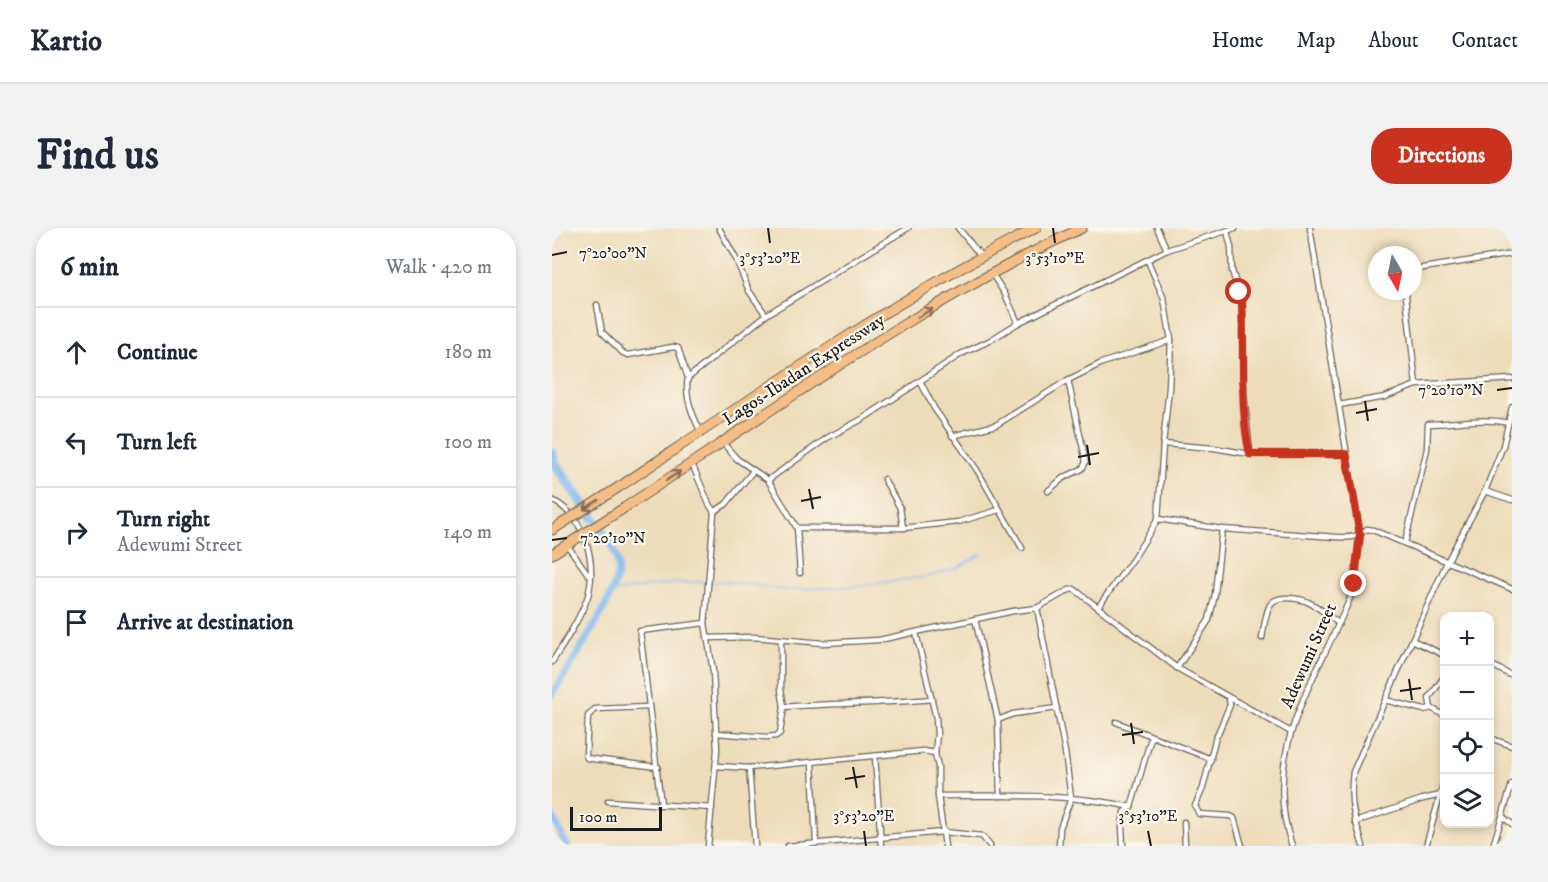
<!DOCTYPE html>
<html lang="en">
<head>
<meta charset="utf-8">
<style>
	:root { --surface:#fff; --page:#f2f2f3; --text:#1f2937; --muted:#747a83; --line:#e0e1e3; --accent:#c8321e }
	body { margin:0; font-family:"IM FELL DW Pica",serif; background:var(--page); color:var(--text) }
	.controls { position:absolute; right:18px; bottom:18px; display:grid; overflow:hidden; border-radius:12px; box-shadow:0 3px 9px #0003 }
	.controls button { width:54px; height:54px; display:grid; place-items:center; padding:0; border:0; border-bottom:2px solid var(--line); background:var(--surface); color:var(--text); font:30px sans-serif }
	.compass { position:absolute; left:816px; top:18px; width:54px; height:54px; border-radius:50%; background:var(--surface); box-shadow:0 3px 9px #0003; rotate:171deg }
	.scale { position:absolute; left:18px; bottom:15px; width:92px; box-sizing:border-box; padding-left:6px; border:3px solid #1c1c1c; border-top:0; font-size:16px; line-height:21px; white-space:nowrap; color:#1c1c1c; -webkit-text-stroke:4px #fbf7ec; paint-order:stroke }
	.stop { position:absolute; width:18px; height:18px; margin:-14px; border:4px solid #c8321e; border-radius:50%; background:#fff }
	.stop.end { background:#c8321e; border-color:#fff; box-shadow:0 2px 6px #0008 }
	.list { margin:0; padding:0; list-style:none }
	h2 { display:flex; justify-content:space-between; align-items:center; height:78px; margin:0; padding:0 24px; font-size:26px }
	h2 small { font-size:20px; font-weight:400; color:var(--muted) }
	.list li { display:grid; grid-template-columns:39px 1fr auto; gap:18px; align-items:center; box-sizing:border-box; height:90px; padding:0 24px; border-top:2px solid var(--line) }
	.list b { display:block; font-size:22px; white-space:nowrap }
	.list p { margin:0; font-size:20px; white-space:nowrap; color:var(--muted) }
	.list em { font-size:20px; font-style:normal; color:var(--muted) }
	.icon { flex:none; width:33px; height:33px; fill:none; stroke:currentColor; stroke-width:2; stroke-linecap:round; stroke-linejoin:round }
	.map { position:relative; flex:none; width:960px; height:618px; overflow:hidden; border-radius:24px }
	header { display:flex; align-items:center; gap:36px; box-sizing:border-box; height:84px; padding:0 30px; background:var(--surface); border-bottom:2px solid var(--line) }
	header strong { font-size:28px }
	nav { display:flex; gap:33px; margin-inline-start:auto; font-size:21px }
	.intro { display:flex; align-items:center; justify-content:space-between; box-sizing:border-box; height:144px; padding:0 36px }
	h1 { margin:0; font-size:42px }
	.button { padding:15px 27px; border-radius:24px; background:var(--accent); color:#fff; font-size:21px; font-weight:700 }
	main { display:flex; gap:36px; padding:0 36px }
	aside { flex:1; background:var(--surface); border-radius:24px; box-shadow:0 3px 9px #0003 }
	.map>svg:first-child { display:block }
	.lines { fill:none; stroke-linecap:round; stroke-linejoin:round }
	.stream { stroke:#7fb8f0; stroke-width:1.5 }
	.canal { stroke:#7fb8f0; stroke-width:7 }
	.river { stroke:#7fb8f0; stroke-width:10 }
	.street-casing { stroke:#666054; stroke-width:7 }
	.highway-casing { stroke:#666054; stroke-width:11 }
	.street { stroke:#fff; stroke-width:4.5 }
	.highway { stroke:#f6be87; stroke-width:9 }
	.highway-bridge-casing { stroke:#666054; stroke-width:11; stroke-linecap:butt }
	.highway-bridge { stroke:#f6be87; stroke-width:9 }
	.oneway { stroke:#896d52 }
	.route { stroke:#c8321e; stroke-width:8 }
	.ticks { fill:none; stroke:#1c1c1c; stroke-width:2 }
	.labels { text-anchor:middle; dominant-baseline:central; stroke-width:4.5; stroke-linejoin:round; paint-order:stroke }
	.street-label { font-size:18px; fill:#1c1c1c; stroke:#fbf7ec }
	.ticks-label { font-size:15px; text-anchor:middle; fill:#1c1c1c; stroke:#fbf7ec; stroke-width:4.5; stroke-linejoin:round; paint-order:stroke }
</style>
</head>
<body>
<header>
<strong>Kartio</strong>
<nav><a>Home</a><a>Map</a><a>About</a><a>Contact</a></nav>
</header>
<div class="intro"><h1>Find us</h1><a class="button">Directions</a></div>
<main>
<aside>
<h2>6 min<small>Walk · 420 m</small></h2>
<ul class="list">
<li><svg class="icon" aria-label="ahead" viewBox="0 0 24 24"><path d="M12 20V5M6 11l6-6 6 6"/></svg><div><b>Continue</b></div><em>180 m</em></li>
<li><svg class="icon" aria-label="left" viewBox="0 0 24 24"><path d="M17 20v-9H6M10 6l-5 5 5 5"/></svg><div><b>Turn left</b></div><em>100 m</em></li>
<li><svg class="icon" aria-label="right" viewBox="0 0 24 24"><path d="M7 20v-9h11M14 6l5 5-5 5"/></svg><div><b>Turn right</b><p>Adewumi Street</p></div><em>140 m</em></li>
<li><svg class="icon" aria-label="arrive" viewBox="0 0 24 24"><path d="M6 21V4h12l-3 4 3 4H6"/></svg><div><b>Arrive at destination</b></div></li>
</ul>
</aside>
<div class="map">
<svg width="960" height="618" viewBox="0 0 960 618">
	<rect width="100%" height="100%" fill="#fbf7ec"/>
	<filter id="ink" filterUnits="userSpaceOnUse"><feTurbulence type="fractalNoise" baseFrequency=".0167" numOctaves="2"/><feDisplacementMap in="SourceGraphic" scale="12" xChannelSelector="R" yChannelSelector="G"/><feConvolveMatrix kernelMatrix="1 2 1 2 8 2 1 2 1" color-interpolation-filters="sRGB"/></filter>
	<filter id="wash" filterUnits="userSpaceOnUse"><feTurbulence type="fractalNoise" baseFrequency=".008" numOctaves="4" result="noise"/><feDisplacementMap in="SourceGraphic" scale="24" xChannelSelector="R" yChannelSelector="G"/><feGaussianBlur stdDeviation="1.35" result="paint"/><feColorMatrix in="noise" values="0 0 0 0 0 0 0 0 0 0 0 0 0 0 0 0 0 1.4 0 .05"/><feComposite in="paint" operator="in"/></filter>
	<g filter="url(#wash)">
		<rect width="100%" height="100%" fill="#edb"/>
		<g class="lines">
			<!-- stream -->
			<g class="stream">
				<path d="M158 354 172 353 233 362 309 358 378 348 405 340 430 326"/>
				<path d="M61 364 121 355 154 354"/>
			</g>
			<!-- canal -->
			<g class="canal">
				<path d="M0 467C15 442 66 367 66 341 65 326 59 316 51 304"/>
				<path d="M0 588 15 618"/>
			</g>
			<!-- river -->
			<path class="river" d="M0 225 3 236 51 304"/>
		</g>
	</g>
	<g filter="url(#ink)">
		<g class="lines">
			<!-- street casing -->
			<g class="street-casing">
				<g id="street">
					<path d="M167 0 184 31 197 63 214 87"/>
					<path d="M406 0 429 28"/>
					<path d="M605 0 615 22 683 0"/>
					<path d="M675 3 679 19 680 43 690 75 692 167 698 226"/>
					<path d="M861 44 871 40 960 26"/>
					<path d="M440 46 453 66 466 95"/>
					<path d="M855 63 854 68 864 157"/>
					<path d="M45 77 50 104 71 125 76 127 121 119 126 120 136 150"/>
					<path d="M368 153 382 180 425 242 470 320"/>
					<path d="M787 177 833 169 864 157 960 151"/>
					<path d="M149 204C141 189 132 168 136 150L214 87 356 0"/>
					<path d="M400 208 444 197 516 152 550 135 619 112"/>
					<path d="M171 215 185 231 216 252 245 300 248 345"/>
					<path d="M611 216 662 220 698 226H794"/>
					<path d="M140 236 157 276 162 284 153 395 161 443 165 522 156 618"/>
					<path d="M332 251 348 280 351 300"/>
					<path d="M216 252 275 210 312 190 409 126 437 113 466 95 615 22"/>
					<path d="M496 263 511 250 530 241 534 234 516 152"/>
					<path d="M933 263 960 272"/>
					<path d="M0 272C32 288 44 330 37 364 33 382 11 418 0 434"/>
					<path d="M162 284 174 276 201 243"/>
					<path d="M606 291 670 301 784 309C800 310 802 310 815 301L821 302 960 361"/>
					<path d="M245 300H351L406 294 447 282"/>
					<path d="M853 315 875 221 876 196C902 196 931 189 956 195"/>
					<path d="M15 317 36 346"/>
					<path d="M546 379 581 331 606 291 611 216 617 160 619 112 612 71 596 33"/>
					<path d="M485 380 513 524 519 570 508 600 507 618"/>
					<path d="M423 391 446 492 448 568"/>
					<path d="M364 405 384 490 385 506 383 525 386 539V568L393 618"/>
					<path d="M155 410 202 409 271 415 327 412 461 383 485 380 517 362 522 361 625 440 739 504"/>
					<path d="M710 410C712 400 713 386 718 377 724 366 748 370 758 375 768 380 777 388 786 395"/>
					<path d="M860 412 892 427"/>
					<path d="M938 436 960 448"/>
					<path d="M625 440 657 392 663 366 670 301"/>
					<path d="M677 470 678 477 663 512 651 560 643 578 647 586 678 588 682 590 690 618"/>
					<path d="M833 472 872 482 879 480 892 487"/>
					<path d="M97 479 43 481 36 488 34 528 35 530 41 531 106 539"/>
					<path d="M232 479C282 475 331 476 380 471"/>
					<path d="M879 480 877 470 892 449"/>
					<path d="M446 492 461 486 505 480"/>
					<path d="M564 494 659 531"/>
					<path d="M164 505 215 509 224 508 228 505 232 479 229 461V412"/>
					<path d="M938 510 960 518"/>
					<path d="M323 528 329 618"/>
					<path d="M260 535 264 615"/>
					<path d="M165 538 197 540 371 523 383 525"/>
					<path d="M197 540 203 618"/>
					<path d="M386 568C450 568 516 565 579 579"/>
					<path d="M56 573 160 580"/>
					<path d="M109 577 88 403 153 395"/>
					<path d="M951 589 960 596"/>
					<path d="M632 594 633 618"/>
					<path d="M803 594 871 571 889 567"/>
					<path d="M236 618 392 604 430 608 438 618"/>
					<path d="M571 618 570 598 572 584 579 579 599 510"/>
					<path d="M740 618C708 526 762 455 796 375 805 354 805 329 808 307L758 0"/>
					<path d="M811 618C802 589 797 575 801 544L895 334 933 263 951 218 960 179"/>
					<path d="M874 618 892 553"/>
					<path d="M941 618 960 556"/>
				</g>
			</g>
			<!-- highway casing -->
			<g class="highway-casing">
				<g id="highway">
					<path d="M67 259C203 168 338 74 484 0"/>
					<path d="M72 280C221 182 368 75 530 0"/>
					<path d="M0 302 11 295"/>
					<path d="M0 326 19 314"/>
				</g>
			</g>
			<!-- street -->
			<use href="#street" class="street"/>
			<!-- highway -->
			<use href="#highway" class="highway"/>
			<!-- highway-bridge casing -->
			<g class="highway-bridge-casing">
				<g id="highway-bridge">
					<path d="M11 295 67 259"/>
					<path d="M19 314 72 280"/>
				</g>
			</g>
			<!-- highway-bridge -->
			<use href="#highway-bridge" class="highway-bridge"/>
		</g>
		<!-- one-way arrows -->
		<defs><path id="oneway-shaft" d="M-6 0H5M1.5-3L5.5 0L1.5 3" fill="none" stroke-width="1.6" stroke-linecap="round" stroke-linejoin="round" transform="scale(1.5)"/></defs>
		<g class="oneway">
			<use href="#oneway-shaft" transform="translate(373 85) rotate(-30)"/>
			<use href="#oneway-shaft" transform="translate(121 248) rotate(-33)"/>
			<use href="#oneway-shaft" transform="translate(39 277) rotate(147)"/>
		</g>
	</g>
	<g class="lines" filter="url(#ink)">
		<!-- route -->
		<path class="route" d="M687 64 690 75C693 122 687 181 698 226H794L808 307 802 356"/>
	</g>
	<!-- ticks -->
	<path class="ticks" d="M216 0 218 15M501 0 503 15M0 27 15 24M945 162 960 160M813 173 816 193M804 185 825 181M535 217 538 237M526 229 547 225M257 261 261 281M249 273 269 269M0 312 15 310M857 451 860 472M848 463 869 460M579 495 582 516M570 507 591 504M301 539 305 560M293 551 313 548M312 603 314 618M596 603 599 618"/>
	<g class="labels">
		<!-- street labels -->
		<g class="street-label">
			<text transform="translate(252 142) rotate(-33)">Lagos-Ibadan Expressway</text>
			<text transform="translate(757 428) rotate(-66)">Adewumi Street</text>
		</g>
	</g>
	<g class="ticks-label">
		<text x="61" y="30">7°20'00"N</text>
		<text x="218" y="35">3°53'20"E</text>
		<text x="503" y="35">3°53'10"E</text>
		<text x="899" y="167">7°20'10"N</text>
		<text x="61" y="315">7°20'10"N</text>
		<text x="312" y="593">3°53'20"E</text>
		<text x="596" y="593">3°53'10"E</text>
	</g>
</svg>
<div class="controls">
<button>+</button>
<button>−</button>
<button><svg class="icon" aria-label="locate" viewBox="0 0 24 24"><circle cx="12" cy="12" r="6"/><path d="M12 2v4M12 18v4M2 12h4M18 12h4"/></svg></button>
<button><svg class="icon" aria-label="layers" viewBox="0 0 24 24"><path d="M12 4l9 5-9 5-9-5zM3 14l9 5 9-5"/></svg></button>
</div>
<svg class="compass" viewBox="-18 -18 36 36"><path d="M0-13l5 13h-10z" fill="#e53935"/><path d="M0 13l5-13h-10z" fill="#747a83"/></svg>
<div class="scale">100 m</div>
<div class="stop" style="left:687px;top:64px"></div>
<div class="stop end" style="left:802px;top:356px"></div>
</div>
</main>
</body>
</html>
